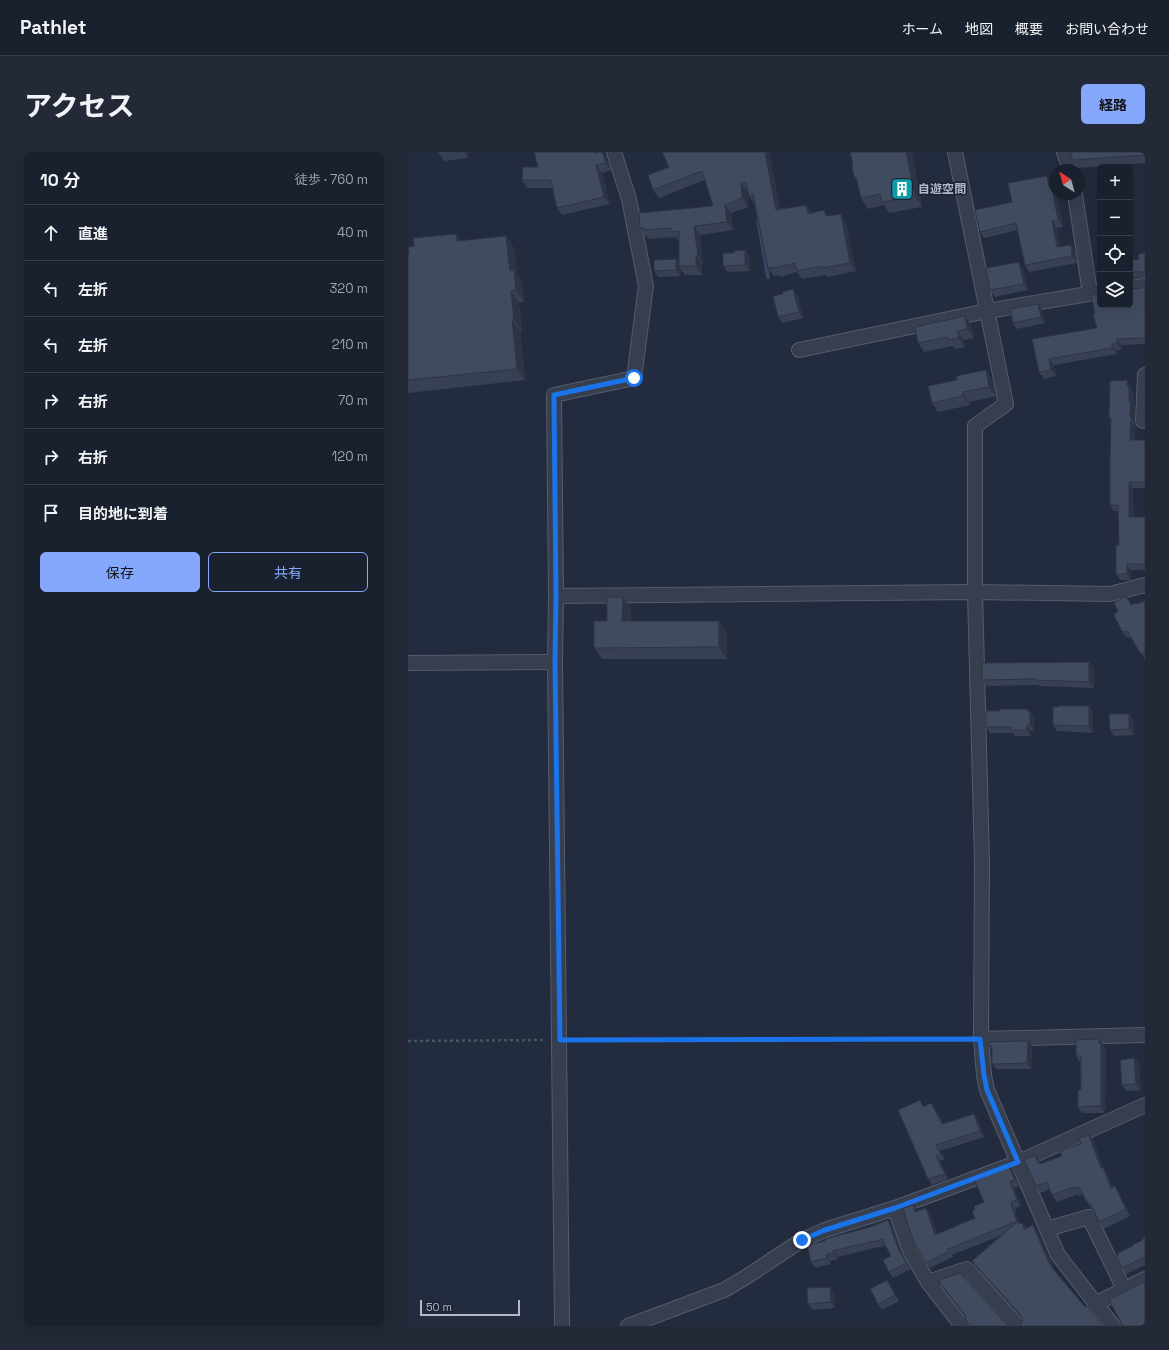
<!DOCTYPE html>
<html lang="ja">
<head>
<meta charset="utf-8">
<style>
	:root { --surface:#1a212e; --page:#232936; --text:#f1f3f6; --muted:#9fa3aa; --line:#383e4a; --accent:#85a7fc }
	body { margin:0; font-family:"Space Grotesk","Noto Sans JP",sans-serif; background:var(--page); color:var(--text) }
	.controls { position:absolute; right:12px; top:12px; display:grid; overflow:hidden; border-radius:6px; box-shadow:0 4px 16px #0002 }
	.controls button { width:36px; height:36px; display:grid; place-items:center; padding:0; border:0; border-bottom:1px solid var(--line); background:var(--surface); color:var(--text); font:20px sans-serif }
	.compass { position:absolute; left:641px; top:12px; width:36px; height:36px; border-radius:50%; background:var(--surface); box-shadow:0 4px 16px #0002; rotate:323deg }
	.scale { position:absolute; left:12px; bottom:10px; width:100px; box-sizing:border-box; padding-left:4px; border:2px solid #b2b9c9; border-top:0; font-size:11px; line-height:14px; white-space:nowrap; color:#b2b9c9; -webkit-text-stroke:3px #1c2333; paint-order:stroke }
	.stop { position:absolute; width:12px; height:12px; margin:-9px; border:3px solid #1a73e8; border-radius:50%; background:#fff }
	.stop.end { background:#1a73e8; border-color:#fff; box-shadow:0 1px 4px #0008 }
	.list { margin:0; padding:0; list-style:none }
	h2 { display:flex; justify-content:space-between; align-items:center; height:52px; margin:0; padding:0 16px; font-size:17px }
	h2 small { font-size:13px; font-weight:400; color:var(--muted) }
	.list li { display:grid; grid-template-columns:26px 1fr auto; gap:12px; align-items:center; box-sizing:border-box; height:56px; padding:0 16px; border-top:1px solid var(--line) }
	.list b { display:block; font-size:15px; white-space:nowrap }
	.list em { font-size:13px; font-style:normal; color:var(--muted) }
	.actions { display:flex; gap:8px; padding:12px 16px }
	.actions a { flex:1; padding:9px 0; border:1px solid var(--accent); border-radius:6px; text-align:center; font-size:14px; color:var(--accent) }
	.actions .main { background:var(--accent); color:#111 }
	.icon { flex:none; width:22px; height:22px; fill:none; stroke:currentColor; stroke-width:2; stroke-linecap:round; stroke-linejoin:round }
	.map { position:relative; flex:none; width:737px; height:1174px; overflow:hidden; border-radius:6px }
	header { display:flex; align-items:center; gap:24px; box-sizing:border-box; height:56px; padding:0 20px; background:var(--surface); border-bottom:1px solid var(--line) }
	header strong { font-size:19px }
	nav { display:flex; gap:22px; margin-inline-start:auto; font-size:14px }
	.intro { display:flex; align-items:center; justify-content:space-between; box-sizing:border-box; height:96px; padding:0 24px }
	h1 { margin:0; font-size:28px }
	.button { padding:10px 18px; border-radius:6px; background:var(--accent); color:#111; font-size:14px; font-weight:700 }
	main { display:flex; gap:24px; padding:0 24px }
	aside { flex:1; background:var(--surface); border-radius:6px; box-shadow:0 4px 16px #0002 }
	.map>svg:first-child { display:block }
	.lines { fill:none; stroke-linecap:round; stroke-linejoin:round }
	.stream { stroke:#354566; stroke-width:4 }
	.minor-casing { stroke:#555c6c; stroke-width:16 }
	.path { stroke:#43575c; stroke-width:2.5; stroke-dasharray:3 3; stroke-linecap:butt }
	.minor { stroke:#373e4e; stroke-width:14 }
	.wall { fill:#384053 }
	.shaded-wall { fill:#2e3443 }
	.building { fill:#414b60; stroke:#2e3443 }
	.route { stroke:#1a73e8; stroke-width:5 }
	.labels { text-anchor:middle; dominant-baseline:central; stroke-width:3; stroke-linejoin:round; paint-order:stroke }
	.poi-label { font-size:12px; font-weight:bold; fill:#b2b9c9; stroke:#1c2333; text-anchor:start }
</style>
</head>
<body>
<header>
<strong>Pathlet</strong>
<nav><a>ホーム</a><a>地図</a><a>概要</a><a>お問い合わせ</a></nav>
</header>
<div class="intro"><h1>アクセス</h1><a class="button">経路</a></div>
<main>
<aside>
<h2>10 分<small>徒歩 · 760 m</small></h2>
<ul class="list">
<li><svg class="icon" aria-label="ahead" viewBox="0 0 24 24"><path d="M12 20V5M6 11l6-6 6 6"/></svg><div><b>直進</b></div><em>40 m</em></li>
<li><svg class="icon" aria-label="left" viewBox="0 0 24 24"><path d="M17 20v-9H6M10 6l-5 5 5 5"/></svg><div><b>左折</b></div><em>320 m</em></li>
<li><svg class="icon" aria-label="left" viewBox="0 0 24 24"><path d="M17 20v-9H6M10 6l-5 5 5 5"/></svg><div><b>左折</b></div><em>210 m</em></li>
<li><svg class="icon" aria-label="right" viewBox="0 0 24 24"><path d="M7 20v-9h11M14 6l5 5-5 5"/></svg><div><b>右折</b></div><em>70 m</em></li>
<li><svg class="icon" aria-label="right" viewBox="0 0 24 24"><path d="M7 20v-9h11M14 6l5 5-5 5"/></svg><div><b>右折</b></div><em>120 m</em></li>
<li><svg class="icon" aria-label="arrive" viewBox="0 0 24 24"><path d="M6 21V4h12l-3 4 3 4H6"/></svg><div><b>目的地に到着</b></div></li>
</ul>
<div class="actions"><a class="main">保存</a><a>共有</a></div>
</aside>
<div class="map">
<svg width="737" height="1174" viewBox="0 0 737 1174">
	<rect width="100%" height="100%" fill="#232c3e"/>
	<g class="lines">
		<!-- stream -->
		<path class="stream" d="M350 67 360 125"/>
		<!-- minor casing -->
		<g class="minor-casing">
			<g id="minor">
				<path d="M547 0 598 252 567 274V440L574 711 573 887 576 923 579 938 650 1103 705 1174"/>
				<path d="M656 0 662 18"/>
				<path d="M667 42 682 141"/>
				<path d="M722 136 737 134"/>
				<path d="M391 198 579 159 692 140"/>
				<path d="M735 269 737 223"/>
				<path d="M148 444 567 440 702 442 737 433"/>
				<path d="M0 511 147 510"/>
				<path d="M573 887 737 883"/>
				<path d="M487 1056 502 1099 520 1130 554 1174"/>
				<path d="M639 1077 681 1065 716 1137"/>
				<path d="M520 1130 559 1117 610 1174"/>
				<path d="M687 1152 737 1127"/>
				<path d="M154 1174 147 510 148 444 146 243 226 226 238 134 221 47 206 0"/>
				<path d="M220 1174 316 1138 335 1127 394 1088 417 1078 487 1056 611 1010 737 953"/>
			</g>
		</g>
		<!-- path -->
		<g class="path">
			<path d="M163 888 560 887"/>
			<path d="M0 889 138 888"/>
		</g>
		<!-- minor -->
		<use href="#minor" class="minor"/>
	</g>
	<!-- wall -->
	<g class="wall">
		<path d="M30 0H59L60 6 36 9Z"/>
		<path d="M195 0 199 7 203 18 194 21 202 52 154 63 149 56 144 36H119L114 28Z"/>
		<path d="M361 0 372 57 398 53 404 61 416 58 420 64 438 70 448 119 420 125 418 123 394 127 389 120 372 125 371 123 366 124 360 116 346 51 341 44 340 39H339L340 55 323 61 325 78 292 83 295 112H294V123H277L272 117 273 124 251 125 246 119 268 107 271 111V88H270L268 85 241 87 240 85H238L232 76 305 54 297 28 251 46 245 38 261 15Z"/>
		<path d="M504 0 514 55 481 61 476 53 460 57 453 46 449 29 446 25Z"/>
		<path d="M737 0V11L670 16 665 8Z"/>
		<path d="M643 30 655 75 649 76 652 95 667 99 669 111 621 120 617 113 610 78 576 86 572 80 604 50Z"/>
		<path d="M48 82 53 89 98 84 106 96 109 123 114 130 116 150H111L114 179H112L117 228 0 241V102H1L6 94Z"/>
		<path d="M337 98 341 104 342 119 320 120 315 114 326 101Z"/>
		<path d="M737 101V126L727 127 722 120 731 107Z"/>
		<path d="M615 116 620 138 587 145 582 138Z"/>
		<path d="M737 135V192L714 193V198H708L709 202 646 213 648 224 636 227 631 220 624 187 689 176 687 162Z"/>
		<path d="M385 137 390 144 395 166 374 171 370 165 375 142Z"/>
		<path d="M634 158 637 171 609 177 605 171Z"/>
		<path d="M557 164 563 173 566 186 556 188 557 195 547 197 545 194 516 200 510 191Z"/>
		<path d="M584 227 588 244 561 250 562 253 530 260 524 251Z"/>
		<path d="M723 234V236L725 239 726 254 727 256V269L728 274H727L726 288H737V336H725V365H737V418H723V428H712L708 422 711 393 710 359H706L702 353 703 269 701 266Z"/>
		<path d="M215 445 223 457V469L319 481V507H194L186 496 199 469Z"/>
		<path d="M737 449V507L723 485 721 486 720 485H718L714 479 710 459 722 450 724 453 729 452Z"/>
		<path d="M681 510 686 516V536L631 534 630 533 579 534 574 528Z"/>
		<path d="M621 559H622L626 565V579H623V584H607L605 581H582L578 575Z"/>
		<path d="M685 560V581L649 579 645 573Z"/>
		<path d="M721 562 725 568 726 583 706 584 702 578Z"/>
		<path d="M691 887 698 897 697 961H674L670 955 673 938 672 910 668 904Z"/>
		<path d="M581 894H624L623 917H588L584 912V898Z"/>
		<path d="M726 906 731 912 733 938 718 939 714 933Z"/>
		<path d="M523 951 527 956 535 971 570 967 576 985 532 999 537 1007 532 1009 540 1027 524 1033 520 1027 516 954Z"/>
		<path d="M681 983 686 990 695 1016 699 1022 705 1035 711 1041 722 1064 696 1077 691 1070 686 1059 683 1057 679 1050 674 1042 671 1044 670 1042 649 1050 644 1043 642 1037 633 1041 628 1034 627 1003 632 1012 654 1004 673 992Z"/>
		<path d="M601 1015 606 1021 611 1034 606 1036 613 1054 607 1056 608 1059H607L612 1072 614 1071 618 1076 625 1073 629 1079 645 1115 646 1118 677 1155 694 1173 614 1170V1166L568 1115 564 1109 594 1083 544 1103 545 1105 522 1116 518 1111 509 1058V1059L523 1062 529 1082 567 1066V1057L576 1050Z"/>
		<path d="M484 1074 494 1102 503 1117 485 1126 481 1120 483 1104 477 1093 471 1096 470 1095 430 1105V1107L422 1109 423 1112 407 1116 403 1110 417 1089 462 1075Z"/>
		<path d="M737 1085V1113L718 1122 714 1116 725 1094 735 1088Z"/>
		<path d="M483 1134 491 1149 474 1158 470 1152Z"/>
		<path d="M426 1141 427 1156 405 1158 400 1152Z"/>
	</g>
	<!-- shaded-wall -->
	<g class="shaded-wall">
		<path d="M56 0H59L60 6Z"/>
		<path d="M195 0 199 7 203 18 198 11Z"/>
		<path d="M357 0H361L374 66 368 58Z"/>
		<path d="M498 0H504L514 55 507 44Z"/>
		<path d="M188 13 194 21 202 52 196 45Z"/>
		<path d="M639 24 643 30 644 35 647 39V42H649L655 75 650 68 641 35Z"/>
		<path d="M333 31 339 39 340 55 334 46Z"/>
		<path d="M317 53 323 61 325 78 319 70Z"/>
		<path d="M398 53 404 61 400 62Z"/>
		<path d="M416 58 422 67 418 64Z"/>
		<path d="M433 62 438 70 448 119 442 111Z"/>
		<path d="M644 69 649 76 654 102 649 95Z"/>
		<path d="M286 74 292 83 295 112 290 104Z"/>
		<path d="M48 82 56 94 49 89Z"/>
		<path d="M98 84 106 96 109 123 114 130 116 150 108 138 102 119Z"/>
		<path d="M663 93 667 99 669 111 664 104Z"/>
		<path d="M337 98 341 104 342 119 337 113Z"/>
		<path d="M288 104 294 112V123L288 114Z"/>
		<path d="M268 107 272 113 271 114 272 117 273 124 268 118Z"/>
		<path d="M611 110 615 116 620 138 616 132Z"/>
		<path d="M385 137 390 144 395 166 391 160Z"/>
		<path d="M103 139 111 150 114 179 106 167Z"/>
		<path d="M630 152 634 158 637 171 633 165Z"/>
		<path d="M557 164 563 173 566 186 559 177Z"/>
		<path d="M104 167 112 179 117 228 109 217Z"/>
		<path d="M549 179 556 188 557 195 551 186Z"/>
		<path d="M709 187 714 193V198L709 192Z"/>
		<path d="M704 192 708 198 709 202 704 196Z"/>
		<path d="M641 207 646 213 648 224 643 218Z"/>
		<path d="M578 218 584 227 588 244 581 235Z"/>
		<path d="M719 228 723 234V236L725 239 726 254 727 256V269L728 274 724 268 722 263 721 250 719 234Z"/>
		<path d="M555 240 561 250 562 253 555 244Z"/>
		<path d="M723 268 727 274 726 294 722 288Z"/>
		<path d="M721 330 725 336 726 371 721 365Z"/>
		<path d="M719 412 723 418V428L719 422Z"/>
		<path d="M215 445 223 457 222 481 214 469Z"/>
		<path d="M311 469 319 481V507L311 495Z"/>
		<path d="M681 510 686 516V536L681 530Z"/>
		<path d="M681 554 685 560V581L681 574Z"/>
		<path d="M619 557 622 560V559L626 565V579L622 573Z"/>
		<path d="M721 562 725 568 726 583 721 577Z"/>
		<path d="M619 573 623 579V584L619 578Z"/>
		<path d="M691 887 698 897 697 961 693 954Z"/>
		<path d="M620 889 624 894 623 917 619 911Z"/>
		<path d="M726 906 731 912 733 938 728 932Z"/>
		<path d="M523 951 527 956 538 977 534 972Z"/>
		<path d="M566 962 570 967 576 985 572 979Z"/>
		<path d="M681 983 686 990 695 1016 699 1022 708 1042 703 1036 693 1016Z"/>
		<path d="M528 993 532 999 537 1007 533 1002Z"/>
		<path d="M627 1003 632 1010V1012L630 1011Z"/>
		<path d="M528 1004 532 1009 540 1027 537 1022Z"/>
		<path d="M601 1015 606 1021 611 1034 607 1028Z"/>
		<path d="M602 1030 606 1036 613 1054 609 1048Z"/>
		<path d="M707 1034 711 1041 722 1064 718 1057Z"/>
		<path d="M505 1053 509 1058 512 1066 507 1060Z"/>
		<path d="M603 1053 607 1059 613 1075 609 1069Z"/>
		<path d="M518 1056 523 1062 531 1089 527 1083Z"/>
		<path d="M480 1068 484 1074 494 1102 503 1117 490 1096Z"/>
		<path d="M625 1073 629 1079 645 1115 640 1109Z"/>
		<path d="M425 1099 430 1105V1107L426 1101Z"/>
		<path d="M418 1103 422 1109 423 1112 419 1106Z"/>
		<path d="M479 1128 483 1134 491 1149 487 1143Z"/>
		<path d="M422 1135 426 1141 427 1156 423 1150Z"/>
	</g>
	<!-- building -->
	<g class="building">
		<path d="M126 0H187V1L194 0 198 11 188 13 196 45 149 56 143 28H114L115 15H130Z"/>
		<path d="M254 0H357L368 58 398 53 400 62 416 58 418 64 433 62 442 111 414 116 413 114 389 119 387 111 366 116V115L360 116 345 42 341 44 338 30 333 31 334 46 317 53 319 70 286 74 290 104H288V114H271V79L264 80V76L236 78V76H232L231 61 305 54 294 19 245 38 240 23 261 15Z"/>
		<path d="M442 0H498L507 44 474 50 472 42 453 46 448 25H446L444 14 445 13Z"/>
		<path d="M662 0H737V3L665 8Z"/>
		<path d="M639 24 641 35H644L650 68 644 69 649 95 663 93 664 104 617 113 608 71 572 80 567 58 604 50 600 31Z"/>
		<path d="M48 82 49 89 98 84 102 119 106 118 108 138 103 139 106 167H104L109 217 0 228V102H1L0 95 6 94 5 86Z"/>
		<path d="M337 98V113L315 114V101H326V99Z"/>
		<path d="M737 101V121L736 120H722L723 108 731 107 730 102Z"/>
		<path d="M268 107V118L246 119V108Z"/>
		<path d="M611 110 616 132 582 138 578 116Z"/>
		<path d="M737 135V186L709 187V192H704V196L641 207 643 218 631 220 624 187 689 176 685 162H687L683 143 692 141V153H722V137L734 136Z"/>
		<path d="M385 137 391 160 370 165 365 144 375 142 374 140Z"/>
		<path d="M630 152 633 165 605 171 602 157Z"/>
		<path d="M557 164 559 177 549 179 551 186 540 188V185L510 191 507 175Z"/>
		<path d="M578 218 581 235 555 240V244L524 251 520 234 549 228 548 224Z"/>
		<path d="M719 228V234H721V250H723L722 263 724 268H723L722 288H737V330H721V365H737V412H719V422H708V394L711 393 710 353H702V307L703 266H701L702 229Z"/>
		<path d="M718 444 723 453 728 451 729 452 737 449V499L733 502 719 479 717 480 715 479H714L706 464H707L706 462 710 459 706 451Z"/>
		<path d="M199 445H215L214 469H311V495L186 496V469H199Z"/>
		<path d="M681 510V530L627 528V527L574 528V511Z"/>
		<path d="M650 554H681V574L645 573V555H650Z"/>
		<path d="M592 557H619V559H622V573H619V578H603V575H578V559H592Z"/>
		<path d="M701 562H721V577L702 578Z"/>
		<path d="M691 887V891H693V954L670 955V938H673V904H668V888Z"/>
		<path d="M620 889 619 911 584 912V894H581V890Z"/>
		<path d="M726 906 728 932 714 933 712 908Z"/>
		<path d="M512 948 515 955 523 951 534 972 566 962 572 979 528 993 533 1002 528 1004 537 1022 520 1027 490 958Z"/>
		<path d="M681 983 693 1016 695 1015 703 1036 707 1034 718 1057 691 1070 684 1054 679 1050 671 1035 666 1037V1035L644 1043 639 1030 628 1034 616 1008 627 1003 630 1011 631 1010 632 1012 654 1004 652 999 673 992 671 986Z"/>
		<path d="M601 1015 607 1028 602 1030 609 1048 603 1050 604 1053H603L609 1069 540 1097 541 1099 518 1111 506 1090 496 1061H497L495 1056 505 1053 507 1060 518 1056 527 1083 567 1066 564 1059 567 1057 566 1054 576 1050 567 1029 568 1028Z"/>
		<path d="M480 1068 490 1096 498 1111 481 1120 475 1108 483 1104 474 1087 467 1090 466 1089 425 1099 426 1101 418 1103 419 1106 403 1110 399 1093 417 1089V1087L440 1081 462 1075Z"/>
		<path d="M609 1070 610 1072 614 1071 616 1077 625 1073 640 1109 645 1117 677 1155 679 1154 694 1173 695 1174H612L614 1170V1166L612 1162 564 1109Z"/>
		<path d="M737 1085V1105L714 1116 708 1104 710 1103V1101L725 1094 724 1093 735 1088 734 1087Z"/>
		<path d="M552 1121 600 1174H563L558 1169 557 1163 531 1130 534 1127Z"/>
		<path d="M479 1128 487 1143 470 1152 462 1137Z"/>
		<path d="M737 1129V1174H715L701 1148Z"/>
		<path d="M422 1135 423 1150 400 1152 399 1136Z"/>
	</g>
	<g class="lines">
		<!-- route -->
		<path class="route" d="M226 226 146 243 148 444 147 510 152 888 572 887 576 923 579 938 610 1010 487 1056 417 1078 394 1088"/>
	</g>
	<!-- icons -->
	<defs>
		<g id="building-square" transform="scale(1.15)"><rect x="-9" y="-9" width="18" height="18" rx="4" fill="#0f9aa8" stroke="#1c2333"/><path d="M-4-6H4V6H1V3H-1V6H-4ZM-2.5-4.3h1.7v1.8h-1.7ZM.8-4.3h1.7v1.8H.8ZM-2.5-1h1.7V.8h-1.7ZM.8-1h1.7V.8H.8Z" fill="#fff"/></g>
	</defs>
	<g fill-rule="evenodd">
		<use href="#building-square" x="494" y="37"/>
	</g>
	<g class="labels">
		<!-- poi labels -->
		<g class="poi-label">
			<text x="510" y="37">自遊空間</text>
		</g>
	</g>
</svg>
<div class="controls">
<button>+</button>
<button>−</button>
<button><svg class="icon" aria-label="locate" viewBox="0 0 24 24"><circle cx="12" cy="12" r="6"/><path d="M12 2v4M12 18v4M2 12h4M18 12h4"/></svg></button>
<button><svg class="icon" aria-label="layers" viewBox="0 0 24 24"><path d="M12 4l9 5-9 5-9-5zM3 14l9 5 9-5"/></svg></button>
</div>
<svg class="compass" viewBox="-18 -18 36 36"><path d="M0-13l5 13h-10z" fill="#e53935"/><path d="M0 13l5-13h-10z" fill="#9fa3aa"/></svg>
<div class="scale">50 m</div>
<div class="stop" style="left:226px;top:226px"></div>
<div class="stop end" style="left:394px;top:1088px"></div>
</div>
</main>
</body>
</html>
